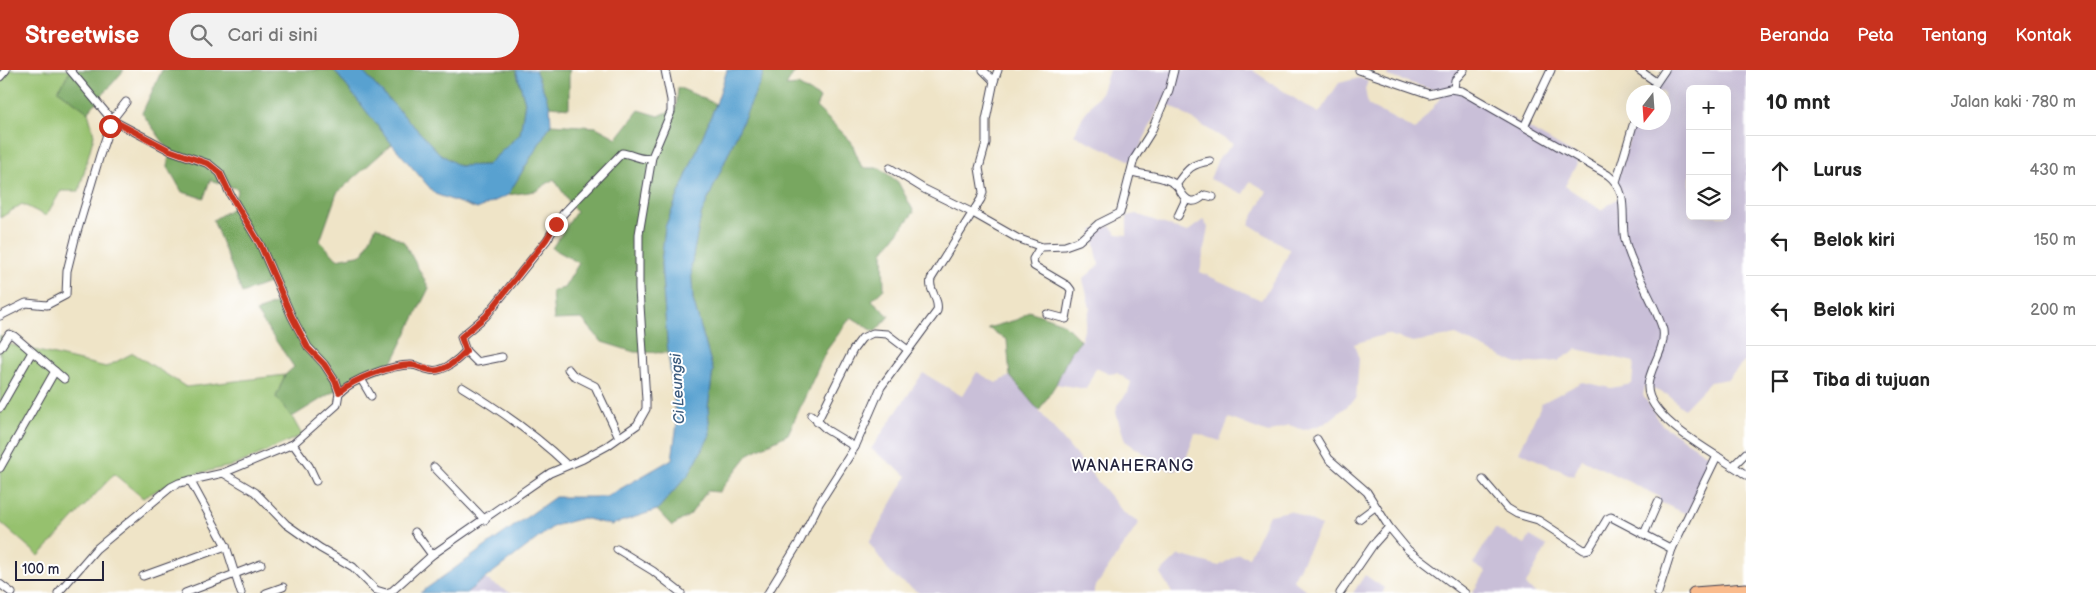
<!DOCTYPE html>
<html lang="id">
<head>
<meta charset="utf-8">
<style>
	:root { --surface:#fff; --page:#f2f2f2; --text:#222; --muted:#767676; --line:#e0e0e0; --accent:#c8321e }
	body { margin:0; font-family:"Balsamiq Sans",sans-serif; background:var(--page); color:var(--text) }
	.controls { position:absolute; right:15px; top:15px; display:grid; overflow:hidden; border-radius:8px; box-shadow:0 5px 20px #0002 }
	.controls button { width:45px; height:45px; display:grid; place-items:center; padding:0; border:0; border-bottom:1px solid var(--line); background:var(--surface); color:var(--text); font:25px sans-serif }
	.compass { position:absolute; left:1626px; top:15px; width:45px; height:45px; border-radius:50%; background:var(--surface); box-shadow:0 5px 20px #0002; rotate:197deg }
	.scale { position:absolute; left:15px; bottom:12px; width:89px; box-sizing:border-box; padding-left:5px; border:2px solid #22223b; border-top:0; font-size:14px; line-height:18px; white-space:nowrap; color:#22223b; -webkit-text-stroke:4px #fff; paint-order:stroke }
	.stop { position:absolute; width:15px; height:15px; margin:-11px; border:4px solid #c8321e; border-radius:50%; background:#fff }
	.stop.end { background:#c8321e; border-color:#fff; box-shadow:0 1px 5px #0008 }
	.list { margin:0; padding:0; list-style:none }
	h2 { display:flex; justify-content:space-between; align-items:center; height:65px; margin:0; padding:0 20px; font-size:21px }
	h2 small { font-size:16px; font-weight:400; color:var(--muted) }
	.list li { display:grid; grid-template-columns:32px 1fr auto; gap:15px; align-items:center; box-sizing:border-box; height:70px; padding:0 20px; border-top:1px solid var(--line) }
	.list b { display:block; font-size:19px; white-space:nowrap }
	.list em { font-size:16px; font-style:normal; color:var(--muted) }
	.icon { flex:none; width:28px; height:28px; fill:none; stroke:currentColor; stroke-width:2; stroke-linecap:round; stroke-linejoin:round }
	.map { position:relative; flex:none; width:1746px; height:523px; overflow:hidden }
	header { display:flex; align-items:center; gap:30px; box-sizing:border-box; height:70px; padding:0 25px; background:var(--accent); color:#fff }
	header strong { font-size:24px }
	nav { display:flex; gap:28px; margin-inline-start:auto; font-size:18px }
	.search { width:350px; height:45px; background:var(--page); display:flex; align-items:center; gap:12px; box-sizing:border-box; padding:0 18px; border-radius:28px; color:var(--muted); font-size:19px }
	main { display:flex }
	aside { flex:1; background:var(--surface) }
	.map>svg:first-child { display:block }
	.industrial { fill:#c9bfd8; fill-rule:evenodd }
	.green { fill:#96c16e; stroke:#5c7254 }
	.forest { fill:#78a761; stroke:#4d644e }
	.water { fill:#59a1d0; stroke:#3e6286 }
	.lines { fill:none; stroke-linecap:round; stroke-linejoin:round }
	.street-casing { stroke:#413f50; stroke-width:9 }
	.primary-casing { stroke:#413f50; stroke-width:13 }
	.street { stroke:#fff; stroke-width:7 }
	.primary { stroke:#fabb8c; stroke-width:11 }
	.route { stroke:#c8321e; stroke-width:6 }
	.labels { text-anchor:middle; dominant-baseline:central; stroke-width:4; stroke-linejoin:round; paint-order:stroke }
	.water-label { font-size:15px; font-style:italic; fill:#3b5b7e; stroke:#fff }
	.quarter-label { font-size:16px; letter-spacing:1px; fill:#22223b; stroke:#fff }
</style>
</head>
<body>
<header>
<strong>Streetwise</strong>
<div class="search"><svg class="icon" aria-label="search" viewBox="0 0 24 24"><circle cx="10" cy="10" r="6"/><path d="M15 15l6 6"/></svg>Cari di sini</div>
<nav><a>Beranda</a><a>Peta</a><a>Tentang</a><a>Kontak</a></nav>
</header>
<main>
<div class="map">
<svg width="1746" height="523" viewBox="0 0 1746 523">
	<rect width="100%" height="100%" fill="#fff"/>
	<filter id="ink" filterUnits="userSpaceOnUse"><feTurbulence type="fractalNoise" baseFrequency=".02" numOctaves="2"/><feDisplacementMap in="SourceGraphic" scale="10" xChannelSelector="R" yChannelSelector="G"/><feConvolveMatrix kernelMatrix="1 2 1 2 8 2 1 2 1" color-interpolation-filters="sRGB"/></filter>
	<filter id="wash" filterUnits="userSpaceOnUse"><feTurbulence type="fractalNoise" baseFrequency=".0096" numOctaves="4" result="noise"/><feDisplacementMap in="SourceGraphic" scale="20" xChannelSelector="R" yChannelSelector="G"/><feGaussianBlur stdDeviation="1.12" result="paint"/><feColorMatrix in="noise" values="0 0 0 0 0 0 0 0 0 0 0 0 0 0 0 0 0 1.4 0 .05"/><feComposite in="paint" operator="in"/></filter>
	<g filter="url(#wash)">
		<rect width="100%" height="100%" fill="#efe4c7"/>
		<!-- industrial -->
		<g class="industrial">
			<path d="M1109 0H1252L1306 36 1319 43 1339 13 1359 8 1368 11 1365 19 1368 35 1415 60 1441 27 1434 20 1387 6 1389 0H1464L1453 14 1580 88 1565 116 1601 140 1618 128 1617 110 1634 53 1664 52V22H1651L1667 0H1746V290L1728 309 1710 312 1684 339 1668 325 1645 316 1643 325 1661 354 1715 390 1687 444 1657 431 1660 427 1582 389 1573 406 1519 382 1542 333 1582 312 1611 318 1632 314 1634 292 1577 279 1558 291 1517 294 1456 265 1413 272 1386 264 1354 274 1359 289 1356 329 1326 353 1304 360 1289 355 1268 363 1229 348 1220 371 1195 363 1184 395 1175 401 1167 399 1125 371 1116 343 1117 335 1128 322 1131 312 1117 303 1109 304 1096 298 1086 319 1056 314 1070 283 1081 271 1090 238 1083 209 1099 195 1092 160 1110 156 1117 164 1127 165V146L1136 144 1187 162 1203 150 1208 157 1200 202 1261 230 1280 201 1290 180 1249 154 1267 121 1250 111 1243 124 1210 109 1218 89 1233 74 1162 31 1133 92 1074 65 1083 46 1102 21ZM1690 19H1727V146H1690Z"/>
			<path d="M977 302 996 313 1010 306 1124 443 1139 453 1094 519V523H919L892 505 869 473 907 406 871 379 923 303 962 326Z"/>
			<path d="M1290 441 1321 456 1293 510 1310 523H1172L1160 503 1179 485 1219 496 1238 484 1249 487 1269 445Z"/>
			<path d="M1495 458 1525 475 1530 466 1547 476 1525 516 1536 523H1472L1486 502 1473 494Z"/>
			<path d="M1365 505 1384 518 1383 523H1353Z"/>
			<path d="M485 509 511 523H466Z"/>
		</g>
		<!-- green -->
		<g class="green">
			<path d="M0 0H71L58 20 88 42 94 65 79 121H61L46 146 22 134 0 148Z"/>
			<path d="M0 265 8 274 106 297 133 283 186 317 285 305 276 327 292 347 302 365 236 395 181 407 143 428 114 404 39 486 0 452Z"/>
		</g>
		<!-- forest -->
		<g class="forest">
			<path d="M71 0H124L88 42 58 20Z"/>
			<path d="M162 0H334L392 74 337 123 320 171 337 189 363 184 376 156 404 172 429 218 390 297 344 315 292 347 276 327 285 305 294 297 256 242 283 230 274 211 242 223 213 150 231 139 238 119 210 110 204 128 182 122 168 97 169 80 142 43Z"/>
			<path d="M361 0H516L525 32 520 64 487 95 459 96 439 83Z"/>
			<path d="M535 0H572L569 1V38L550 36Z"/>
			<path d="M764 0H800L793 4 786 16 798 15 820 28 816 37 851 71 862 98H880L898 112 914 142 883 182 884 219 872 230 889 246 875 262 851 247 826 281 788 364 749 384 719 422 707 421 690 445 672 456 657 440 689 404 710 365 708 338 713 300 693 230 691 196 701 145 761 10Z"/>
			<path d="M678 17 716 34 665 157 661 193 668 283 634 282 602 272 582 249 554 250 552 221 564 218 579 193 552 178 576 142 554 109 536 121 508 125 551 54 596 57 617 68 639 40 659 46 676 38Z"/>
			<path d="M1029 241 1063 253 1081 271 1070 283 1056 314 1039 341 1010 306 1007 270 988 258 1019 249Z"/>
		</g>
		<!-- water -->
		<g class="water">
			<path d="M334 0H361L439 83 459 96 487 95 520 64 525 32 516 0H535L550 36 551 54 508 125 477 139 435 124 392 74Z"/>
			<path d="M727 0H764L761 10 701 145 691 196 693 230 713 300 708 338 710 365 689 404 657 440 611 455 583 448 554 456 466 523H420L555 427H606L672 389 677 354 668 283 661 193 665 157 716 34Z"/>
		</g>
	</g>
	<g filter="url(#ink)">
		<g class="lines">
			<!-- street casing -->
			<g class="street-casing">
				<g id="street">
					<path d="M1359 0 1429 24 1450 19 1462 21 1608 105C1630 122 1620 147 1625 170 1633 202 1654 230 1663 260 1666 280 1649 297 1648 316 1646 350 1722 387 1746 405"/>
					<path d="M1639 0 1656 12"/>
					<path d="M0 7 6 0"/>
					<path d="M994 11 998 0"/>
					<path d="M1454 19 1455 10 1464 0"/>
					<path d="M1650 22 1665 0"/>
					<path d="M1524 57 1551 0"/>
					<path d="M890 98 924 119 973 143 1017 168 1042 177 1065 176 1079 171 1098 154 1120 143 1134 89 1151 62 1169 20 1174 0"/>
					<path d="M1131 102C1145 105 1165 106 1176 115 1181 120 1183 130 1191 131 1197 132 1201 128 1205 125L1213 127"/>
					<path d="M1616 112 1634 52"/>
					<path d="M1176 115C1187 100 1190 94 1210 91"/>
					<path d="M1178 146 1186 129"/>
					<path d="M1040 177 1033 189 1034 196 1068 216 1071 220 1066 249 1047 244"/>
					<path d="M0 246 26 233 47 235 66 225 67 201 75 169 100 85 112 50 126 32"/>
					<path d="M0 278 9 264 14 266 64 309"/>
					<path d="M466 281 461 267 486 246 547 170 563 144 622 83C632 84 643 92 652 87"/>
					<path d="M568 299 573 305 595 316 619 367"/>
					<path d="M361 309 371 326"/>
					<path d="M462 317C500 340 535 364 567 395"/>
					<path d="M339 323C353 309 391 295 411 295 417 295 423 299 430 300 443 303 458 290 466 281L477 292 502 287"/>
					<path d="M0 338 32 282"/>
					<path d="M811 345 827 360 855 377"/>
					<path d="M817 352 853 280 862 268 873 263 887 264 908 280"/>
					<path d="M1317 369 1329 389 1367 422 1389 457 1408 480 1465 523"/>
					<path d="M293 374 309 396 316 411"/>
					<path d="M1733 396 1746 383"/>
					<path d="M434 397 485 450"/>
					<path d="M0 398 55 301"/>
					<path d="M223 403 255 422 286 454 320 478 353 497 376 520 386 523 392 521 432 485 550 403 583 389 607 376 637 355 646 339V330L639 219V164L652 87 671 42V30L665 0"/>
					<path d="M190 410 226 476 241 523"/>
					<path d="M1483 410 1507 438 1517 444 1538 450 1584 480 1589 479 1607 449 1611 447 1672 479"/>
					<path d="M1359 449 1375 437"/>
					<path d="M415 462 432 485"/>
					<path d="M1644 464 1658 432"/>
					<path d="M617 479 653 501 681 523"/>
					<path d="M143 506 226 476"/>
					<path d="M0 514 12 523"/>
					<path d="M58 523 96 479 171 417 179 413 223 403 293 374 337 335 339 323 335 311 324 294 308 277 292 247 260 174 231 126 220 103 209 94 169 80 112 50 70 0"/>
					<path d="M185 523 261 494"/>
					<path d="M266 523 283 517"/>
					<path d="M768 523 800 471 820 432 855 377 881 317 937 241C940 229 928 221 931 209L981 129 983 122 979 98 986 73V50L994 11 983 0"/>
					<path d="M1340 523 1373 475 1389 457"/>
					<path d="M1658 523 1672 479 1717 386"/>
				</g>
			</g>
			<!-- primary casing -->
			<g class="primary-casing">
				<path id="primary" d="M1694 523 1746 519"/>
			</g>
			<!-- street -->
			<use href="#street" class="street"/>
			<!-- primary -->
			<use href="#primary" class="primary"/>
		</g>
	</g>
	<g class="lines" filter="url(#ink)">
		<!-- route -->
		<path class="route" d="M110 56 112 50 169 80 209 94 220 103 231 126 260 174 292 247 308 278 324 294 335 311 339 322C353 309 392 295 411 295 417 295 423 299 430 300 443 303 458 290 466 281L461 267 486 246 546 170 556 154"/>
	</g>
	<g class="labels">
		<!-- water labels -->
		<g class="water-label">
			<text transform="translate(678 319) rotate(-93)">Ci Leungsi</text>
		</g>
		<!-- quarter labels -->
		<g class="quarter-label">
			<text x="1133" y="396">WANAHERANG</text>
		</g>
	</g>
</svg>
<div class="controls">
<button>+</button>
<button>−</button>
<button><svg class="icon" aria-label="layers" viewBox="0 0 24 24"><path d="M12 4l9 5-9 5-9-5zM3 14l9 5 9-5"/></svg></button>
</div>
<svg class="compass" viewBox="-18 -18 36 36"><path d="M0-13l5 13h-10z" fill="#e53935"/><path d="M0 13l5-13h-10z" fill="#767676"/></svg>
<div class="scale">100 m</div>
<div class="stop" style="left:110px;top:56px"></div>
<div class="stop end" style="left:556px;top:154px"></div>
</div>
<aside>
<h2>10 mnt<small>Jalan kaki · 780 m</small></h2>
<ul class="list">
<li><svg class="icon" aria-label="ahead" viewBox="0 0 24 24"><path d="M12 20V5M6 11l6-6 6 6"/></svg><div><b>Lurus</b></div><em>430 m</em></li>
<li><svg class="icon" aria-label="left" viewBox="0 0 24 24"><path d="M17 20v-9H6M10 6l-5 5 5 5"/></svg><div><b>Belok kiri</b></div><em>150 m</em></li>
<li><svg class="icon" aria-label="left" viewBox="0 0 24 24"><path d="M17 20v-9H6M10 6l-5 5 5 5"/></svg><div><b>Belok kiri</b></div><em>200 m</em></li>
<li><svg class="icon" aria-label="arrive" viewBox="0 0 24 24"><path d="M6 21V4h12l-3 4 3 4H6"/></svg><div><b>Tiba di tujuan</b></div></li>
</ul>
</aside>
</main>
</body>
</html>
